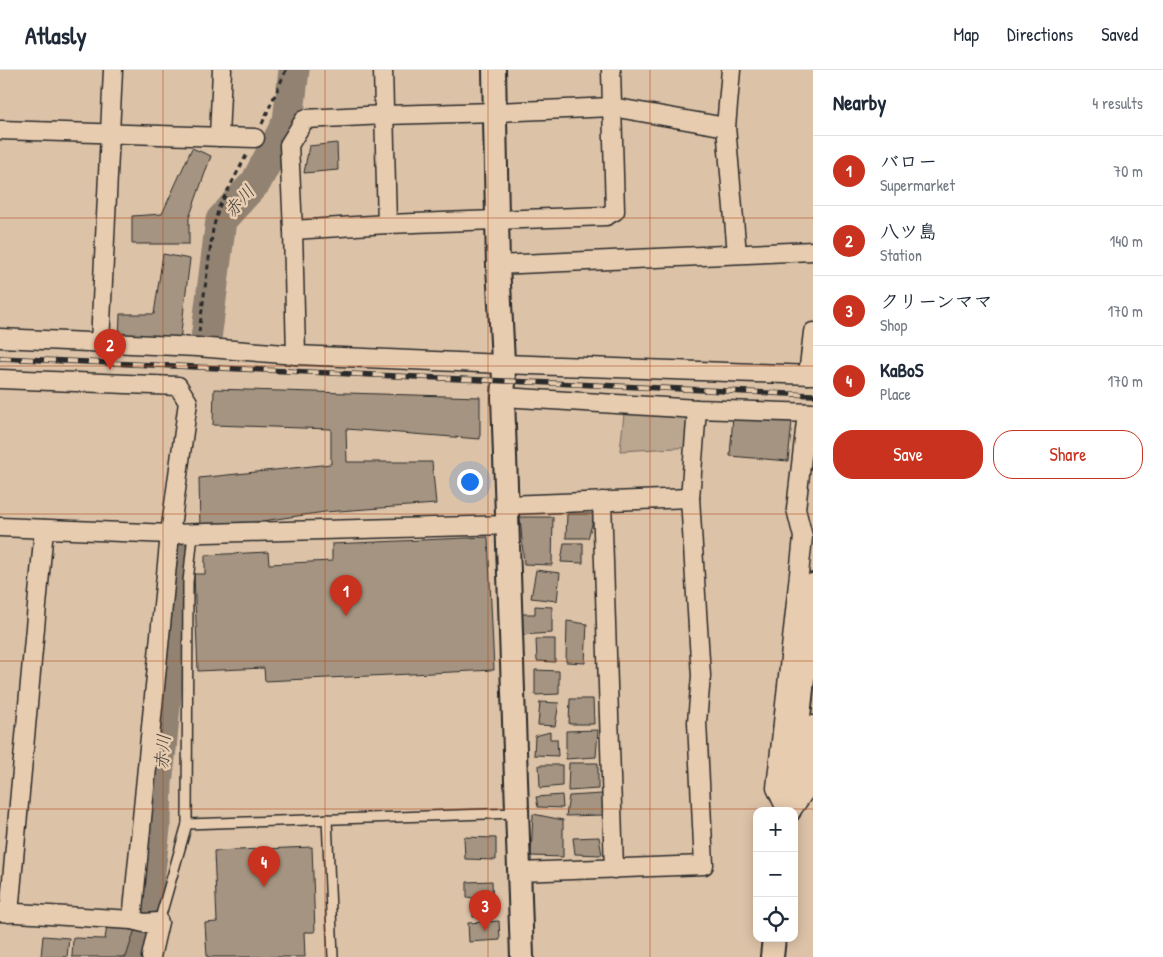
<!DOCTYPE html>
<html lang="en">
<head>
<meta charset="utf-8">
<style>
	:root { --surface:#fff; --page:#f2f2f3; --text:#1f2937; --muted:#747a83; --line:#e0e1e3; --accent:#c8321e }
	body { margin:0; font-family:"Patrick Hand","Klee One",sans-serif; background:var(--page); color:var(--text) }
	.controls { position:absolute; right:15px; bottom:15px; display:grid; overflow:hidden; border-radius:10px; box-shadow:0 2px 12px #0003 }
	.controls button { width:45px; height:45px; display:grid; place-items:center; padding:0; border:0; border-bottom:1px solid var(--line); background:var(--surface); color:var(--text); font:25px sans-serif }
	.you { position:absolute; left:469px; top:411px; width:18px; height:18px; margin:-12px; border:4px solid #fff; border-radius:50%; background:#1a73e8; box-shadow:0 0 0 8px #1a73e833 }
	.badge { display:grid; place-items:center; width:32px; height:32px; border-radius:50%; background:var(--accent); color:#fff; font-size:16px; font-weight:700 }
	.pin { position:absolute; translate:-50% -41px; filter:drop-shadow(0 1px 2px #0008) }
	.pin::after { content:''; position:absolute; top:26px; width:18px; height:15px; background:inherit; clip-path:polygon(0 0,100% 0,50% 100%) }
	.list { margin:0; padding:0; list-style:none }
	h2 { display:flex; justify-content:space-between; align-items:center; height:65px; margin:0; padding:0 20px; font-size:21px }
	h2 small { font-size:16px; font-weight:400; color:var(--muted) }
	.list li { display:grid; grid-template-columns:32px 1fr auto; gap:15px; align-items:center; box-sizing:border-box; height:70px; padding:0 20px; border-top:1px solid var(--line) }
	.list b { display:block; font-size:19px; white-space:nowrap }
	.list p { margin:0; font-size:16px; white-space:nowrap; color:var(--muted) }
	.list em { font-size:16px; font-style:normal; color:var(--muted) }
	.actions { display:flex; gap:10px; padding:15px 20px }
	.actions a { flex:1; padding:11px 0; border:1px solid var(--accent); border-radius:20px; text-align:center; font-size:18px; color:var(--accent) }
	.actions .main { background:var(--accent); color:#fff }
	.icon { flex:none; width:28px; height:28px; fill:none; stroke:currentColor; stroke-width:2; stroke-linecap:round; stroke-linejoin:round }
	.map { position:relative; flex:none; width:813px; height:887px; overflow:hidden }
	header { display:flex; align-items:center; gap:30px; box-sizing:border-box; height:70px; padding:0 25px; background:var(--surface); border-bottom:1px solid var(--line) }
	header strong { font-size:24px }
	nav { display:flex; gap:28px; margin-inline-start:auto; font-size:18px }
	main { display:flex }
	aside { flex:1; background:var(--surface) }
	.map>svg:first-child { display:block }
	.green { fill:#bba690; stroke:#73685e }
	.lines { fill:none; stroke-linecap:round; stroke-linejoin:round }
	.river { stroke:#918272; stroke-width:31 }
	.building { fill:#a49481; stroke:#2b2b2b }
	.service-casing { stroke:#2b2b2b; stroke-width:12 }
	.minor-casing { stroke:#2b2b2b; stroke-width:21 }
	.tertiary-casing { stroke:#2b2b2b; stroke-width:26 }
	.path { stroke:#2b2b2b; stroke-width:3; stroke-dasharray:5 4; stroke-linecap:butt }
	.service { stroke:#e7ccaf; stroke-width:9 }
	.minor { stroke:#e7ccaf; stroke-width:18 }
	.tertiary { stroke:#e7ccaf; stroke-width:22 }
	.rail-casing { stroke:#2b2b2b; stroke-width:5.5 }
	.rail { stroke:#e7ccaf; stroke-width:4; stroke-dasharray:11; stroke-linecap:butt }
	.grid { fill:none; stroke:#af4b15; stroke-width:1; stroke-opacity:0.55 }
	.labels { text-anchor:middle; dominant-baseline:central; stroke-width:5; stroke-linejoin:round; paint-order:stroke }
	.water-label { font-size:18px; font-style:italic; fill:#44413d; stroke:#e7ccaf }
</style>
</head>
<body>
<header>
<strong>Atlasly</strong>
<nav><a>Map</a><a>Directions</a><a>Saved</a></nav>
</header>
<main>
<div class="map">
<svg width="813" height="887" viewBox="0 0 813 887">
	<rect width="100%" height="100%" fill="#dcc2a7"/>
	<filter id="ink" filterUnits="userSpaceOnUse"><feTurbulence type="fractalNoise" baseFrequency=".02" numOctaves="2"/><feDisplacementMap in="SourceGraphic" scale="10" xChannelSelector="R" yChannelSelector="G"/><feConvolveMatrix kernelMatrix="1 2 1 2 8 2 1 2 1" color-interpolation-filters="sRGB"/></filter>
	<g filter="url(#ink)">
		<!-- green -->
		<path class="green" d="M625 335 697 339 694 377 620 381Z"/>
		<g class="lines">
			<!-- river -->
			<g class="river">
				<path d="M206 269 221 150 256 112 288 51 294 0"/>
				<path d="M134 887 144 853 156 750 157 713 161 679 180 474"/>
			</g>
		</g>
		<!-- building -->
		<g class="building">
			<path d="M337 73 338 100 304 103 309 76Z"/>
			<path d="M192 78 211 86 189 148V174H132V146L162 144Z"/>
			<path d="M163 184 190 189 180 270 119 268 120 244H154Z"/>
			<path d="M214 319 480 327V369L346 359 347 392H432L436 434 325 442 200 460 199 408 331 394V359L213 355Z"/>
			<path d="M733 346 792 351 788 391 730 386Z"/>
			<path d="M567 444H595L588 468H566Z"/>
			<path d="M520 447H553L552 495 524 494Z"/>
			<path d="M488 467 494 600 265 611 264 598 198 601 194 504H205V485L268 482 269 494 332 491V474Z"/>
			<path d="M564 473H583V493L561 492Z"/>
			<path d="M536 500 560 503 557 531 531 528Z"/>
			<path d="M535 536 552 537V563L521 565V544H535Z"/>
			<path d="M567 551 587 554 585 593 566 592Z"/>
			<path d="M536 569H555V592L537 591Z"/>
			<path d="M535 600 559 601V624L535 625Z"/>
			<path d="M570 629H593L594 654H569Z"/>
			<path d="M540 632 559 633 555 656 538 655Z"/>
			<path d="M598 660 596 687 566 689V661Z"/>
			<path d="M550 662V669H557L558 686 534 685 535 666Z"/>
			<path d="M569 693H598V719L568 721Z"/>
			<path d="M539 695H562V716L540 718Z"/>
			<path d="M602 724 604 745 566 746 569 726Z"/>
			<path d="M562 725 563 738 538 737 536 727Z"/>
			<path d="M533 744 563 750V787L531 786Z"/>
			<path d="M464 767 496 768V790L465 789Z"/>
			<path d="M599 767 602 785 575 784 573 768Z"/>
			<path d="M312 777 315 862H304L305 887H207L205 853 217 852 214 781Z"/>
			<path d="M492 811 493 846 473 847V828L467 827V812Z"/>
			<path d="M499 851 500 870 469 872 468 853Z"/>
			<path d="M107 856 135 859 126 887H72L73 868 105 869Z"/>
			<path d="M43 866 69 868 67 887H41Z"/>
		</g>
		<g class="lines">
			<!-- service casing -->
			<g class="service-casing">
				<g id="service">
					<path d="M327 749 333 887"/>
					<path d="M187 754 188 512 193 464"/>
					<path d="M159 852 187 754 517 743"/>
				</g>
			</g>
			<!-- minor casing -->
			<g class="minor-casing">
				<g id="minor">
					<path d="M383 0 387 154"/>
					<path d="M731 0 726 57 737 184"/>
					<path d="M0 60 255 68"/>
					<path d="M219 67 222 0"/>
					<path d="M293 160 387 154 606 146 615 141 611 0"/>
					<path d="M498 195 813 181"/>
					<path d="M0 268 197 277 296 285 503 294 813 305"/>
					<path d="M100 273 113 0"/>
					<path d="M296 285 293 160 289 75 305 49 385 45 496 42 612 37 726 57"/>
					<path d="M808 305 813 262"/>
					<path d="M0 309 178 316 188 332 170 464 132 850 0 842"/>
					<path d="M503 327 697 339 813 343"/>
					<path d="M602 431 614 799"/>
					<path d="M507 435 690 428"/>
					<path d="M0 457 170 464 508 455"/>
					<path d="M787 741 776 718 803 467 796 439 807 343"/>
					<path d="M791 741 805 721 813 655"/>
					<path d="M520 802 704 795 697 652 701 606 690 428 697 339"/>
					<path d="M9 843 44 459"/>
					<path d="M132 850 144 853 159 852 151 887"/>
				</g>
			</g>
			<!-- tertiary casing -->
			<g class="tertiary-casing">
				<g id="tertiary">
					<path d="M494 0 498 195 504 311 503 327 522 887"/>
					<path d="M789 741 813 515"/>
					<path d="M772 887 774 868"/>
				</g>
			</g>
			<!-- path -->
			<g class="path">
				<path d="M262 54 286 0"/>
				<path d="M199 262 213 159 219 137 247 84"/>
			</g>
			<!-- service -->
			<use href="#service" class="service"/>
			<!-- minor -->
			<use href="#minor" class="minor"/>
			<!-- tertiary -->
			<use href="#tertiary" class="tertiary"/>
			<!-- rail casing -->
			<g class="rail-casing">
				<path id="rail" d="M0 288 813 325"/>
			</g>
			<!-- rail -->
			<use href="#rail" class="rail"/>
		</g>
	</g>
	<!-- grid -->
	<path class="grid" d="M163 0V887M325 0V887M488 0V887M650 0V887M0 148H813M0 296H813M0 444H813M0 591H813M0 739H813"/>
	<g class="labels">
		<!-- water labels -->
		<g class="water-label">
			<text transform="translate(239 131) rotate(-49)">赤川</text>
			<text transform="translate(162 682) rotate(-85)">赤川</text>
		</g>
	</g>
</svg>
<div class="controls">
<button>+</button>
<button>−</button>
<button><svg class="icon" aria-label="locate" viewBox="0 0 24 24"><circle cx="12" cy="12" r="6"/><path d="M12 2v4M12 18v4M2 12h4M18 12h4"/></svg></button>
</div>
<div class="you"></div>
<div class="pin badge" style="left:346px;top:546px">1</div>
<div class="pin badge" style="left:110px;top:300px">2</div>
<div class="pin badge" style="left:485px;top:861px">3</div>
<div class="pin badge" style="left:264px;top:817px">4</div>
</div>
<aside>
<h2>Nearby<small>4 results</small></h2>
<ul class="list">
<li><span class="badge">1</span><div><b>バロー</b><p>Supermarket</p></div><em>70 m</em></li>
<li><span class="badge">2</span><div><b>八ツ島</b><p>Station</p></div><em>140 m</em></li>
<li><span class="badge">3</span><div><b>クリーンママ</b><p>Shop</p></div><em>170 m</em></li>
<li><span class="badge">4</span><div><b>KaBoS</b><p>Place</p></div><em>170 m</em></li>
</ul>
<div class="actions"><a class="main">Save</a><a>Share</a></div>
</aside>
</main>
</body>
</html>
